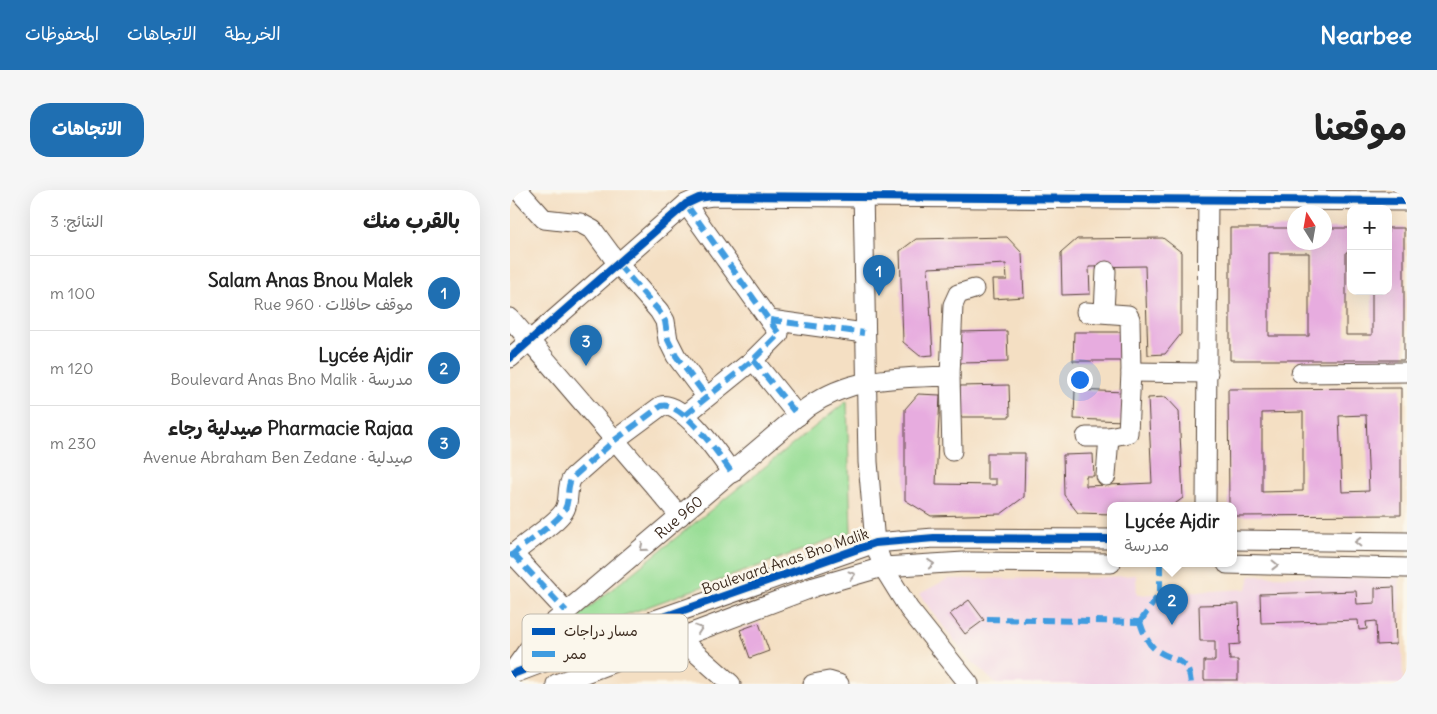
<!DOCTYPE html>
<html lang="ar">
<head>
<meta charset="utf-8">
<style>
	:root { --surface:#fff; --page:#f6f6f6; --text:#222; --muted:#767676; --line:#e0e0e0; --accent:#1f6fb2 }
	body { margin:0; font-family:Delius,"Playpen Sans Arabic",sans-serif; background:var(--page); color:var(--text); direction:rtl }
	.controls { position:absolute; right:15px; top:15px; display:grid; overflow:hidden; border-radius:10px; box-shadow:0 5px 20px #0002 }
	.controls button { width:45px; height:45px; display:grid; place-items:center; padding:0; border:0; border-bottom:1px solid var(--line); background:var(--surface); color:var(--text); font:25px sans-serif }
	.compass { position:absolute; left:777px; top:15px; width:45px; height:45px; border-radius:50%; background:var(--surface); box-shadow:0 5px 20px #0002; rotate:349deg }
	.you { position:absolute; left:569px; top:189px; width:18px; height:18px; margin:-12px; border:4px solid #fff; border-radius:50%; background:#1a73e8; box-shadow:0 0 0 8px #1a73e833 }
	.badge { display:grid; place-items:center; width:32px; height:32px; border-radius:50%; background:var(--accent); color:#fff; font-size:16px; font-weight:700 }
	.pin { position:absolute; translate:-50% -41px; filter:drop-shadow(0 1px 2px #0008) }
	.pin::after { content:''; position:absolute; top:26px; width:18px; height:15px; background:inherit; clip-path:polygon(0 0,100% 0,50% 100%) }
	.popup { position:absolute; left:597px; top:312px; width:130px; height:65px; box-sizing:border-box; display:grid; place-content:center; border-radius:10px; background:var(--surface); filter:drop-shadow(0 1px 4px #0005); font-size:16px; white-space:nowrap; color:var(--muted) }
	.popup b { font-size:19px; color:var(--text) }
	.popup::after { content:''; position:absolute; left:50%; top:100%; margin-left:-10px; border:10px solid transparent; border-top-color:var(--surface) }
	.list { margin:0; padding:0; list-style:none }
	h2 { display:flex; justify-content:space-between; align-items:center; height:65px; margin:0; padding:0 20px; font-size:21px }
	h2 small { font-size:16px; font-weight:400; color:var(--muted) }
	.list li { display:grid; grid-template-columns:32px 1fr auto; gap:15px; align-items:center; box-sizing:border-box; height:75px; padding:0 20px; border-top:1px solid var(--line) }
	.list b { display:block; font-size:19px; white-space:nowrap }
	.list p { margin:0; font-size:16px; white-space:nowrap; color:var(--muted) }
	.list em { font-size:16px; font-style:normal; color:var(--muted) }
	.map { position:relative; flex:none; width:897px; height:494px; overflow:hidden; direction:ltr; border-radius:20px }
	header { display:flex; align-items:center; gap:30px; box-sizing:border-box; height:70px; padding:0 25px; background:var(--accent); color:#fff }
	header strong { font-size:24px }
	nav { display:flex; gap:28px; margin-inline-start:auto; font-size:18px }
	.intro { display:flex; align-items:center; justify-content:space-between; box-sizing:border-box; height:120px; padding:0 30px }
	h1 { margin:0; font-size:35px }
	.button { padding:12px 22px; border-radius:20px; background:var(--accent); color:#fff; font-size:18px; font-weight:700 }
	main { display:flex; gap:30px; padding:0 30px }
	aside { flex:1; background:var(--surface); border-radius:20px; box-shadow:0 5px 20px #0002 }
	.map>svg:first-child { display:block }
	.built { fill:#f1d0e3 }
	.green { fill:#99de96; stroke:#6a845a }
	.building { fill:#e7acdf; fill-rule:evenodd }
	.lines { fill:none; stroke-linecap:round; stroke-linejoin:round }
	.minor-casing { stroke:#574537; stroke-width:21 }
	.minor { stroke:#fff; stroke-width:19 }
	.quiet { stroke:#3f9ce0; stroke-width:6; stroke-dasharray:12 6; stroke-linecap:butt }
	.cycleway-casing { stroke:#fbf7ec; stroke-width:11 }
	.cycleway { stroke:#0057b8; stroke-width:8 }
	.oneway { stroke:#a79f9a }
	.labels { text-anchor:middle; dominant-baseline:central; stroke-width:5; stroke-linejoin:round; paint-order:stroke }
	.street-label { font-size:15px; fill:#3b2a1e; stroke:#fbf7ec }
	.key { fill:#fbf7ec; stroke:#c1baae; stroke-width:1 }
	.key-label { font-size:14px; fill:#3b2a1e }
</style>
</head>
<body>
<header>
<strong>Nearbee</strong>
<nav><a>الخريطة</a><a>الاتجاهات</a><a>المحفوظات</a></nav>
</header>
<div class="intro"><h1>موقعنا</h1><a class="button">الاتجاهات</a></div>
<main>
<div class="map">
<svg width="897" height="494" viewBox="0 0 897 494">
	<rect width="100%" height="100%" fill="#fbf7ec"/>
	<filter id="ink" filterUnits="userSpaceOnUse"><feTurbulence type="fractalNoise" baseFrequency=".02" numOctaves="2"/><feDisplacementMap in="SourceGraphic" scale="10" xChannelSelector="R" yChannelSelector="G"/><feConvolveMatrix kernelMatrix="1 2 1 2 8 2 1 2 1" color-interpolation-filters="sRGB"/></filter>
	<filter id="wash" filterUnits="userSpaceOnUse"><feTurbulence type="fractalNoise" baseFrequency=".0096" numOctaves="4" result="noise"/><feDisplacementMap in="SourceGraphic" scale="20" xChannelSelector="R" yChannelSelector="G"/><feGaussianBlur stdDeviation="1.12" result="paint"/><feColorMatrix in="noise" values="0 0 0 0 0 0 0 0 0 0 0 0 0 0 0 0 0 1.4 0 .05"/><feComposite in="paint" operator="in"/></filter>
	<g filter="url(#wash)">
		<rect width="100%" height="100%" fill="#f4dfc3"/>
		<!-- built -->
		<path class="built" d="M626 385 627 405 737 399 740 386 889 388 893 494H486L455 465 409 404 438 389 584 388Z"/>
		<!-- green -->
		<path class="green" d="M337 211 341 342 31 456Z"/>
		<g id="blocks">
			<!-- building -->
			<g class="building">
				<path d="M720 38H784V52H814V38H841V62H836V145H862V101H878V38H894V170H720ZM759 63H799V146H759Z"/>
				<path d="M497 47 512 63 514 107 483 109 482 90H497L496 74 418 78 423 165 410 166 393 152 390 61 406 49Z"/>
				<path d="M653 48 671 62V144L655 164 638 165 635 76 579 77 580 104 552 105 551 63 567 49Z"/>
				<path d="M497 141 498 172 449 173 448 142Z"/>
				<path d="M564 142H616L615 171H563Z"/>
				<path d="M499 195 500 227H450V196Z"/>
				<path d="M891 198V325L723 326V316H719L718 199ZM793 222V301L752 302V223ZM856 225 859 301 832 302 829 226Z"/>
				<path d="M565 200 615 202 614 231 564 229Z"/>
				<path d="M408 204 430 205 426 294 486 295V289H477V263H515L514 307 491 324 421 326 395 310V219Z"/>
				<path d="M656 207 669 221 673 308 662 316H601V324L568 323 554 305 553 265 583 264 584 286H576V296L642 293 638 208Z"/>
				<path d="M884 397 886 454 867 455 866 431 856 432 857 439 849 440 848 430 751 433 750 404 846 401 847 414 865 413V398Z"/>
				<path d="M459 410 474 430 455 444 440 424Z"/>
				<path d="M729 414 730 454 719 455 720 470H728V490H694V471H705V451H690L689 415Z"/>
				<path d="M249 433 259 461 240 468 230 440Z"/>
			</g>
		</g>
	</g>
	<g filter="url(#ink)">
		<use href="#blocks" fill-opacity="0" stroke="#574537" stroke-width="1"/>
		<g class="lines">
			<!-- minor casing -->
			<g class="minor-casing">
				<g id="minor">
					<path d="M8 0 34 29 70 33 83 40 108 74 149 121 155 131 158 150 166 166 196 206"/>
					<path d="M353 0 358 272 365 353 373 377 399 419 459 494"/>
					<path d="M594 122 596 81"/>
					<path d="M0 128 170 326"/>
					<path d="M260 130 354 143"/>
					<path d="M0 168 176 14 189 8 202 6 897 11"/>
					<path d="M243 170 288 226"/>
					<path d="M621 182 698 183"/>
					<path d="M791 183 897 182"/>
					<path d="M440 186 443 115 448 104 464 99"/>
					<path d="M175 225 243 170 269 144 176 14"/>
					<path d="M576 247H599L618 243 621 182 620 129 618 125 576 122"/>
					<path d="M596 286 599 247"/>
					<path d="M696 316 698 0"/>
					<path d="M723 350 897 352"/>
					<path d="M3 364 56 421"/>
					<path d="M0 367C13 354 46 334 54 321 61 310 55 297 63 287L105 250 151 216C172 210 210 266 222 283"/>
					<path d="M717 374 897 378"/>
					<path d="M160 440 221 494"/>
					<path id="s1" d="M0 485 18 460 43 433 298 217C342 186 388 188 440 186L442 261"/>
					<path d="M0 485 148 429 365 353 424 348 601 349"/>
					<path d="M46 494 304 397 373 377 454 372 601 373"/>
					<path d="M303 494 319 491 329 494"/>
				</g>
			</g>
			<!-- minor -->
			<use href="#minor" class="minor"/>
			<!-- quiet -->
			<g class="quiet">
				<path d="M108 74 149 121 155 131 158 150 166 166 196 206"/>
				<path d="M260 130 354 143"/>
				<path d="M243 170 288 226"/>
				<path d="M175 225 243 170 269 144 176 14"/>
				<path d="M3 364 56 421"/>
				<path d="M0 367C13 354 46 334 54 321 61 310 55 297 63 287L105 250 151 216C172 210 210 266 222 283"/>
				<path d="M477 429 630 432"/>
				<path d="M630 432C633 441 637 453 645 459 664 473 679 466 681 494"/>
				<path d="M630 432 650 403V374"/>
			</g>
			<!-- cycleway casing -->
			<g class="cycleway-casing">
				<g id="cycleway">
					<path d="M0 168 176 14 189 8 202 6 897 11"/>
					<path d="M0 485 148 429 365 353 424 348 601 349"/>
				</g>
			</g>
			<!-- cycleway -->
			<use href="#cycleway" class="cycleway"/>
		</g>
		<!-- one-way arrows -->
		<defs><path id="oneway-chevron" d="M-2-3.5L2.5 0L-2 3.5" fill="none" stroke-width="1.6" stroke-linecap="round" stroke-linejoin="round" transform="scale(1.25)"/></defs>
		<g class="oneway">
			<use href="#oneway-chevron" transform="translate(848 352) rotate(-179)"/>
			<use href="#oneway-chevron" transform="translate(133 358) rotate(141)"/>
			<use href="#oneway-chevron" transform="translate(421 374) rotate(-4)"/>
			<use href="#oneway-chevron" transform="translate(765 375) rotate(1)"/>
			<use href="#oneway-chevron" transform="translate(342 385) rotate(-15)"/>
			<use href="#oneway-chevron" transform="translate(189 439) rotate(-19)"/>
		</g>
	</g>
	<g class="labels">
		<!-- street labels -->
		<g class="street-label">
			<text stroke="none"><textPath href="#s1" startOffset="232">Rue 960</textPath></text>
			<text transform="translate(275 371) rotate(-19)">Boulevard Anas Bno Malik</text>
		</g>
	</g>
	<!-- legend -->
	<rect x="12" y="424" width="166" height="58" rx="8" class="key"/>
	<rect x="22" y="438" width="23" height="7" fill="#0057b8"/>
	<rect x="22" y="461" width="23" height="6" fill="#3f9ce0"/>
	<g class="key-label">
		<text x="54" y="446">مسار دراجات</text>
		<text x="54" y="469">ممر</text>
	</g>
</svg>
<div class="controls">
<button>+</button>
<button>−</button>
</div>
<svg class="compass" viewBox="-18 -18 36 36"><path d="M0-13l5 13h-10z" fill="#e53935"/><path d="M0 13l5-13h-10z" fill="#767676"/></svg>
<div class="you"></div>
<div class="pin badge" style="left:369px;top:106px">1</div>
<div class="pin badge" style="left:662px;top:435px">2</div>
<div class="popup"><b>Lycée Ajdir</b>مدرسة</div>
<div class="pin badge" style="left:76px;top:176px">3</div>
</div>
<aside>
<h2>بالقرب منك<small>النتائج: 3</small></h2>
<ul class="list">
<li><span class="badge">1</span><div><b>Salam Anas Bnou Malek</b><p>موقف حافلات · Rue 960</p></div><em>100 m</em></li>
<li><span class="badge">2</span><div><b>Lycée Ajdir</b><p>مدرسة · Boulevard Anas Bno Malik</p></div><em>120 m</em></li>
<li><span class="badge">3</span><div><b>Pharmacie Rajaa صيدلية رجاء</b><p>صيدلية · Avenue Abraham Ben Zedane</p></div><em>230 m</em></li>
</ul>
</aside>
</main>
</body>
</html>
